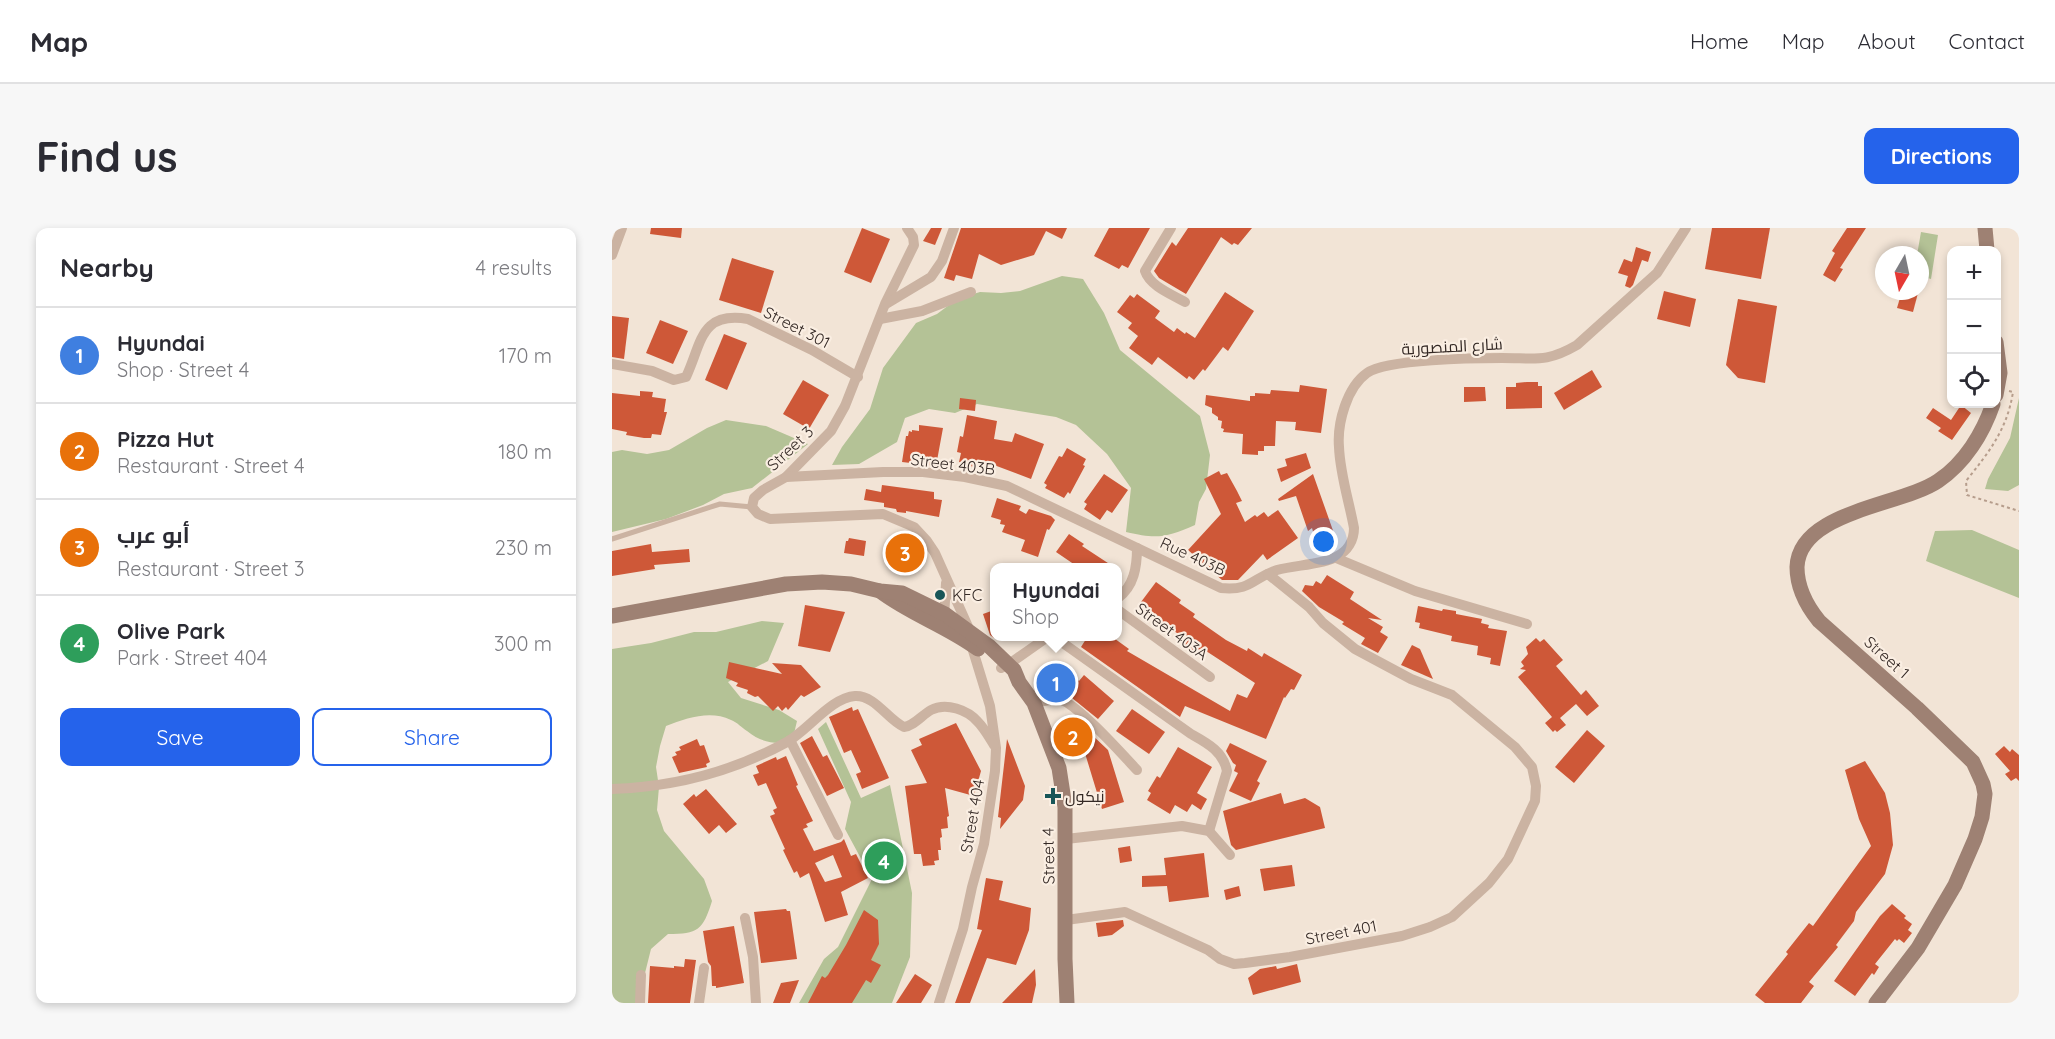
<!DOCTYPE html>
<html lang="en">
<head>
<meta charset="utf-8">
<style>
	:root { --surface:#fff; --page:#f7f7f7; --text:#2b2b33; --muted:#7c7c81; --line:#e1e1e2; --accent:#2563eb }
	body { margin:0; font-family:Quicksand,Cairo,sans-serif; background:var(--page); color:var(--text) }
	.controls { position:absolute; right:18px; top:18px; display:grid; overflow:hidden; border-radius:12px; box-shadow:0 3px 9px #0003 }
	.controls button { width:54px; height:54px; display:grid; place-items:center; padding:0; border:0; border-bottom:2px solid var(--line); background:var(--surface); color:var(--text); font:30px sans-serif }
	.compass { position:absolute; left:1263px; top:18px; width:54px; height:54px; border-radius:50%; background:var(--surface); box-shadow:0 3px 9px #0003; rotate:189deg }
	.you { position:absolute; left:712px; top:314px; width:21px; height:21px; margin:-15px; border:4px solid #fff; border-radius:50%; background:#1a73e8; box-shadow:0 0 0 9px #1a73e833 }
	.badge { display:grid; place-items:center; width:39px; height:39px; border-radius:50%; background:var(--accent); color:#fff; font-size:20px; font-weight:700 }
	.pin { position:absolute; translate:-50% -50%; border:3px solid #fff; box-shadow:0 2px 6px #0006 }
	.popup { position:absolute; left:378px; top:335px; width:132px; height:78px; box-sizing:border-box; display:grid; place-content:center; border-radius:12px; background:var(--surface); filter:drop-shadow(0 2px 4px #0005); font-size:20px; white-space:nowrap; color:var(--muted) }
	.popup b { font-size:22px; color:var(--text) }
	.popup::after { content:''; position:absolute; left:50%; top:100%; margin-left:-12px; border:12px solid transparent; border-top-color:var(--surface) }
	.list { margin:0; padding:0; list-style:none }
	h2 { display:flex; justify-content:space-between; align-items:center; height:78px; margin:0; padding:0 24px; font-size:26px }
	h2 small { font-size:20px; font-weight:400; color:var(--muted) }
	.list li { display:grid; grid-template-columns:39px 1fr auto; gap:18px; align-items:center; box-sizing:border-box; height:96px; padding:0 24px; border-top:2px solid var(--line) }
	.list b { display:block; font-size:22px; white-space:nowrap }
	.list p { margin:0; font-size:20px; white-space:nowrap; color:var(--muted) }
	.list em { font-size:20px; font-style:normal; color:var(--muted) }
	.actions { display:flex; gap:12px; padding:18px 24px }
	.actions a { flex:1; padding:14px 0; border:2px solid var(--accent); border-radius:12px; text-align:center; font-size:21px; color:var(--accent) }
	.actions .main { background:var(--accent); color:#fff }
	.icon { flex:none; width:33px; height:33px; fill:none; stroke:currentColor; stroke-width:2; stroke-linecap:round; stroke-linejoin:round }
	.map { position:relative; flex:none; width:1407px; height:775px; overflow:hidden; border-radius:12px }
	header { display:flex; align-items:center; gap:36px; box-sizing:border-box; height:84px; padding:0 30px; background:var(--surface); border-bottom:2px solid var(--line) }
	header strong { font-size:28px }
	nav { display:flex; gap:33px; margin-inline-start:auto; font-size:21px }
	.intro { display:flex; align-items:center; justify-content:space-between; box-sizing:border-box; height:144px; padding:0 36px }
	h1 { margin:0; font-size:42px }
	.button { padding:15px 27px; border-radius:12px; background:var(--accent); color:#fff; font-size:21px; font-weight:700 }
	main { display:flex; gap:36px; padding:0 36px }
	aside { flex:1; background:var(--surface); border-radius:12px; box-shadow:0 3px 9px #0003 }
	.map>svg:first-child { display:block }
	.green { fill:#b4c296 }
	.building { fill:#ce5838; fill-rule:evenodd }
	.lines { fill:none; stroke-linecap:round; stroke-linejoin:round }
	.path { stroke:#b69d8c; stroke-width:2; stroke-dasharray:3 3; stroke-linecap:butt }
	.lane { stroke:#cbb3a2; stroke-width:5 }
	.street { stroke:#cbb3a2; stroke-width:10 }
	.secondary { stroke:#9e8173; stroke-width:15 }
	.poi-dot { fill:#185658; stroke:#faeee2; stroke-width:2 }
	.labels { text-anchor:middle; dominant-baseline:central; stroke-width:4.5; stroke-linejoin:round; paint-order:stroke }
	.street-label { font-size:16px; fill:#342925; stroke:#faeee2 }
	.poi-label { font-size:16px; fill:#342925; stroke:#faeee2; text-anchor:start }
</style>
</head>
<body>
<header>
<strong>Map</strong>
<nav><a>Home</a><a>Map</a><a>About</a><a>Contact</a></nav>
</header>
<div class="intro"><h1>Find us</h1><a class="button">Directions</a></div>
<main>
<aside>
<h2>Nearby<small>4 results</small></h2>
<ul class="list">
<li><span class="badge" style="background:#3f7fe0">1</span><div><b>Hyundai</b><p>Shop · Street 4</p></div><em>170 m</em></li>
<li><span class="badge" style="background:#e8710a">2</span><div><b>Pizza Hut</b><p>Restaurant · Street 4</p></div><em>180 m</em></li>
<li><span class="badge" style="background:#e8710a">3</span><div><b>أبو عرب</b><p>Restaurant · Street 3</p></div><em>230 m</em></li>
<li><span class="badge" style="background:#2e9e5b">4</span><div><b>Olive Park</b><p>Park · Street 404</p></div><em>300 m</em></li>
</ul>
<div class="actions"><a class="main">Save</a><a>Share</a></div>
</aside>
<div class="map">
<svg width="1407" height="775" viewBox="0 0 1407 775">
	<rect width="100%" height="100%" fill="#f2e4d6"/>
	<!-- green -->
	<g class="green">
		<path d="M1309 4 1326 7 1319 51 1308 48V27H1305Z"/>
		<path d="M450 48 471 51 492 85 508 122 588 188 598 227 594 261 587 274 583 297C554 310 544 311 514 304L519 260 495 226 464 197 444 189 365 176 343 185 317 181 293 190 285 214 247 236 220 237 230 219 258 181 271 140 304 95 325 86 345 71 368 64 389 65 408 63Z"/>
		<path d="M1407 170V257L1396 263 1373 261 1376 251 1398 210Z"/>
		<path d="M114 192 154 198 196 216 140 260 112 266 91 277 54 291 0 304V224L10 222 35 226 57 222 95 200Z"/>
		<path d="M1360 302 1407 322V370L1314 333 1323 303Z"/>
		<path d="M150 393 172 395 156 433 116 454 129 470 167 482 185 493 180 514C162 516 150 515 135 503 130 500 125 494 119 492 98 482 75 490 54 498L48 518 44 539 47 559 45 582 52 603 92 651 100 673C91 702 86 706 56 706L39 721 33 745 30 775H0V421L39 415 82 404H104Z"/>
		<path d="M214 494 249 570 278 557 300 665 298 729 280 775H187L212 731 226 719 260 651 233 601 239 574 206 501Z"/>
	</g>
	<!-- building -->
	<g class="building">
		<path d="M39 0H70L69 10 38 6Z"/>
		<path d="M250 0 278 11 259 55 232 44Z"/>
		<path d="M319 0H330L323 17 311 13Z"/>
		<path d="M349 0H455L450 11 434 3 422 27 389 37 367 26 360 51 344 47 342 53 332 50Z"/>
		<path d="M497 0H538L516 40 510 37 507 41 482 28Z"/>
		<path d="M576 0H640L626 17 622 15 620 17 609 9 574 66 547 50 542 43 560 14 564 18Z"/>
		<path d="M1100 0H1158L1149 51 1093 41Z"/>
		<path d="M1235 0H1254L1228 40 1231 41 1223 54 1211 47 1223 25 1220 23Z"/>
		<path d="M1024 19 1039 24 1036 34 1030 32 1021 57 1018 60 1013 58 1016 48 1006 45 1012 31 1020 34Z"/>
		<path d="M120 30 162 43 149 85 107 72Z"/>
		<path d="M1052 63 1084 71 1078 99 1045 91Z"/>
		<path d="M1290 63 1306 65 1301 84 1285 80Z"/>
		<path d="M613 64 642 83 616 123 611 119 593 143 591 141 582 152 577 148 575 151 546 129 540 137 517 120 526 108 516 100 520 95 505 84 518 67 522 70 525 66 548 83 543 90 562 104 565 100 573 106 574 104 583 110Z"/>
		<path d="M1126 71 1165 78 1153 155 1126 150 1114 137Z"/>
		<path d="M0 88 17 90 12 131 0 129Z"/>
		<path d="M48 92 76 103 61 136 34 125Z"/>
		<path d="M112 106 135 115 115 162 93 152Z"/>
		<path d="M980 142 990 159 952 182 942 165Z"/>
		<path d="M191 152 217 167 197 201 171 186Z"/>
		<path d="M915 154H926V158H930V180L894 181V159H904V155Z"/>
		<path d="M688 157 715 161 709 205 683 202 684 194 664 193 663 218H652V223H646V227L630 226 631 206 611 204 612 201 609 200 610 193 606 192V189L600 185V180L593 177 594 167 638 173V168H643V165L658 166 659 162 687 164Z"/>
		<path d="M852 159H873L874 173 852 174Z"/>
		<path d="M28 163 41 164 40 169 54 171 52 184H55L49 207 40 206 39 210H32L14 207 15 204 0 201V165L28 168Z"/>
		<path d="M348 170 364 172 363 183 347 181Z"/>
		<path d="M1349 177 1359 185 1340 212 1326 203 1329 200 1314 190 1321 180 1339 192Z"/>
		<path d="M355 187 385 193 382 211 400 214 403 205 432 216 419 251 374 234 371 240 351 237V235L347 234 349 225 345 224 348 208 351 209Z"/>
		<path d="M307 197 331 200 324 238 290 234 294 208H296L297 203 300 204V202L307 203Z"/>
		<path d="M455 220 474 231 471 237 473 238 458 266 456 264 452 270 433 260 435 257 432 255 447 228 450 229Z"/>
		<path d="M694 225 699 240 669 254 665 241 675 238 673 231Z"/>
		<path d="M607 243 609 247 615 245 625 263 630 273 624 275 633 294 643 287 645 289 652 284 656 289 666 282 686 310 655 332 651 326 626 352H610L576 322 609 286 592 251Z"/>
		<path d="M492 246 516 262 500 285 495 282 488 292 472 281 475 276 472 274Z"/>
		<path d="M701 246 724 311 721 312 722 316 712 319 705 306 702 307 700 300 696 303 684 268 667 273 666 271Z"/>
		<path d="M270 257 322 264V271L330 272 327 289 294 283V285L285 284 284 281 272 279V275L252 272 254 261 269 264Z"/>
		<path d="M385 270 409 278 407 282 414 286 417 281 439 288 443 292 437 302 435 301 426 329 409 323 413 312 390 304 393 297 388 296 389 292 379 289Z"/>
		<path d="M457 306 472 316 470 318 502 339H466L444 324Z"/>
		<path d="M237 310 254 313 252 328 232 325 234 313H236Z"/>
		<path d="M280 311 311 320 306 339 275 330Z"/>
		<path d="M39 316 40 324 77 321 78 334 42 337 43 341 0 348V323Z"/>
		<path d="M715 347 742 364 738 371 770 392 756 390 771 399 768 404 776 409 766 425 749 416 753 410 730 396 732 394 707 379 690 363 693 357 701 358 704 353 709 356Z"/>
		<path d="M544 354 569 372 567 375 583 386 581 389 614 412 635 423 636 420 650 429 652 425 690 447 682 462 679 461 673 470 672 469 654 511 573 478 568 489 469 419 476 408H499L517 421 515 423 618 483 625 466 635 470 643 455 591 421 585 428 571 418 575 412 526 378Z"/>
		<path d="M193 377 233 384 218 424 186 418Z"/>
		<path d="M806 378 830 383 831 381 844 383V386L870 391 869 395 877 397 876 400 895 403 888 438 878 436 879 430 865 427 866 418 839 413 840 408 807 400 808 395 803 394Z"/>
		<path d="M382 382V410L378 407 371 386Z"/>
		<path d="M924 410 928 414 932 411 951 432 944 438 969 467 974 462 987 478 975 488 964 476 948 490 954 497 945 504 943 502 941 504 933 495 940 489 906 449 914 442 908 441 912 438 909 434 916 426 914 419Z"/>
		<path d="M800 417 808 421 821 451 789 437Z"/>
		<path d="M117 434 170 446 160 435 189 437 209 459 192 469 189 467 176 482 174 479 170 483 166 478 161 483 146 468 143 469 135 465 136 462 124 458 126 455 114 450Z"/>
		<path d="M449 442 457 449 459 446 467 453 472 447 502 473 486 491 439 453Z"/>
		<path d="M240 479 241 483 246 481 277 550 250 561 244 546 249 544 239 522 232 525 217 489Z"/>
		<path d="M520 481 553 504 537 526 504 503Z"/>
		<path d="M461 489 496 522 512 574 490 581 472 522 468 524 453 495Z"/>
		<path d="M344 495 369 543 362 568 333 560 337 588 335 589 336 600 329 601 330 609 328 610 329 622H326L327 632 322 633 323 637 311 638 309 626H302L293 558 315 555 299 522 310 517 307 511Z"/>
		<path d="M975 502 993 518 962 555 943 539Z"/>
		<path d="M200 508 211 529 215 527 232 560 215 568 188 515Z"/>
		<path d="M85 511 88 518 92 517 98 534 94 536 95 539 67 545 60 529 65 527 63 524 69 522 67 519Z"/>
		<path d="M395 511 413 558 411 572 388 601 389 590 386 589Z"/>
		<path d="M618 515 655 533 645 553 648 555 639 573 617 563 626 545 622 543 624 537 621 535 614 523Z"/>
		<path d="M1392 518 1398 524 1400 521 1407 527V553L1404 550 1399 553 1393 546 1398 543 1383 526Z"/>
		<path d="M566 519 600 539 585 565 595 571 589 582 580 576 575 584 563 577 558 586 535 572 539 565 536 563 545 548 548 550Z"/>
		<path d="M174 528 186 557 184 558 201 593 194 596 196 599 191 601 202 623 229 614 232 611 239 628 244 626 256 650 229 664 236 687 213 694 197 645 188 650 185 643 182 645 171 622 173 621 158 588 163 586 161 582 165 580 154 555 146 558 141 547 147 545 144 538 164 529 165 532ZM221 627 230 649 213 654 203 635Z"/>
		<path d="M1253 533 1273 565 1278 585 1281 617 1273 646 1244 684 1242 693 1224 717 1226 719 1197 754 1202 758 1189 775H1153L1143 767 1176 726 1174 724 1197 695 1201 698 1259 618 1247 591 1233 542Z"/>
		<path d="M94 561 125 596 114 605 107 597 97 606 71 576 82 566 84 569Z"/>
		<path d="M669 565 672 576 693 570 708 579 713 600 624 622 619 617 611 583Z"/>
		<path d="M518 618 520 633 508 635 506 620Z"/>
		<path d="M592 625 597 669 557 674 555 658 530 659V648L554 647 552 630Z"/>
		<path d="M680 637 683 658 652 663 648 641Z"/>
		<path d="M374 650 391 653 387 672 419 680 417 702 404 737 375 730 358 775H343L370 702 365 701Z"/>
		<path d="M627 658 629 668 614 672 612 662Z"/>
		<path d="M1280 676 1294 688 1292 690 1300 696 1296 702 1300 705 1292 715 1287 711 1285 713 1283 711 1263 736 1267 739 1262 747 1260 745 1243 768 1222 753 1268 688Z"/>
		<path d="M174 681 175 683H178L185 731 149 735 142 684Z"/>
		<path d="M252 682 266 692 267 716 259 732 269 737 259 755 254 752 240 775H196L210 748 213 750 216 747 234 717Z"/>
		<path d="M511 692 512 698 500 707 486 709 484 695Z"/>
		<path d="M122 698 132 755 104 760V758H100L99 738 96 734 91 703Z"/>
		<path d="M73 731 84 732 78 775H36L38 738 62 740V738L72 739Z"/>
		<path d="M685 736 689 754 641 767 636 750 648 741 664 738 665 741Z"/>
		<path d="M423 741 424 757 420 775H390Z"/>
		<path d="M303 746 320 757 309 775H284Z"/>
		<path d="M187 752 178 775H161L169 755Z"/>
	</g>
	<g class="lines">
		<!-- path -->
		<path class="path" d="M1397 163 1401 164C1395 202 1377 224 1354 253L1355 267 1407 283"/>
		<!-- lane -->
		<path class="lane" d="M0 311 108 276 140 279"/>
		<!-- street -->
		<g class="street">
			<path d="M295 0 301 9 302 17 273 76 233 178 219 203 174 249 151 262 142 270 140 279 146 286 158 291 271 286 302 299 315 313 323 325 358 403 359 416 378 478 384 520 383 543 372 616 360 659 351 701 327 775"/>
			<path d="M559 0 533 43C538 58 559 66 573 74"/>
			<path d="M0 27 10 0"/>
			<path d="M274 76 319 49 330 33 342 0"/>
			<path d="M268 91 310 83 359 64"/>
			<path d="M0 136 40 143 62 152 74 149C90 115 88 83 136 91L200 122 246 149"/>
			<path d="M174 249 271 244H311L353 249 395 258 609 360C640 363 640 350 665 342 682 337 709 337 724 329 736 323 742 312 742 300 737 273 728 246 727 219 725 195 735 159 755 145 775 131 863 130 890 130 924 130 934 135 965 117L1045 45 1074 0"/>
			<path d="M724 330 803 363 915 396"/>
			<path d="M506 370C522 358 525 339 525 320"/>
			<path d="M506 382 598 449"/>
			<path d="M332 390 334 355"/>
			<path d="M441 408 579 506C595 515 611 523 615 543L597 603"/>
			<path d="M389 440 397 436 437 408"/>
			<path d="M422 475C430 474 442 469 450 472 469 480 509 525 525 542"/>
			<path d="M178 512 226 607"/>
			<path d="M0 561C61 559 122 543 175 514 195 503 220 469 243 468 263 467 276 492 292 499 302 498 310 487 319 482 334 474 356 482 366 494 372 500 377 509 382 517"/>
			<path d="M454 611 570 598 597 603 618 627"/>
			<path d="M133 690 141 729 144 775"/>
			<path d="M454 692 513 684 596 722 608 731 622 736 633 735 678 729 790 708 818 699 840 689 877 655 896 631 923 573 924 558 920 539 903 519 840 467 799 451 743 421 711 395 697 379 656 346"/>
			<path d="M28 775 29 747"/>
			<path d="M87 775 92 740"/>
		</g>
		<!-- secondary -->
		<g class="secondary">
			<path d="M1373 0 1375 22"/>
			<path d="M1384 114 1388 145 1384 167"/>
			<path d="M268 363C298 386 335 398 366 421"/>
			<path d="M0 388 174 356 210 354 239 356 268 363 290 365 333 386 377 418 402 442 407 454 422 475 447 540 453 579V731L455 775"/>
			<path d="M1264 775 1306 720 1343 657 1363 611 1370 589 1373 566 1371 556 1361 534 1305 480 1207 393C1194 377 1185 360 1185 339 1187 283 1289 278 1326 253 1353 235 1371 205 1381 176"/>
		</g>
	</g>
	<!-- markers -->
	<g class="poi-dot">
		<circle cx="328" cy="367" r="6"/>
		<path d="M438 559h6v6h6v6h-6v6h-6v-6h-6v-6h6z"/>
	</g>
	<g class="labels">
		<!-- street labels -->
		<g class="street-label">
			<text transform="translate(185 99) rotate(27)">Street 301</text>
			<text transform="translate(840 118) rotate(-3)">شارع المنصورية</text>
			<text transform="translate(178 220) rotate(-43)">Street 3</text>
			<text transform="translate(341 236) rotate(7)">Street 403B</text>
			<text transform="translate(581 328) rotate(25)">Rue 403B</text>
			<text transform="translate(560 403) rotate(36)">Street 403A</text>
			<text transform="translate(1275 429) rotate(42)">Street 1</text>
			<text transform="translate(360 588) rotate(-80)">Street 404</text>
			<text transform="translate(436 628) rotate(-91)">Street 4</text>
			<text transform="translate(729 704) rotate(-11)">Street 401</text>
		</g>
		<!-- poi labels -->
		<g class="poi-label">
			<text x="340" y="367">KFC</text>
			<text x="453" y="568">نيكول</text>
		</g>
	</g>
</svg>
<div class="controls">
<button>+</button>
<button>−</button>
<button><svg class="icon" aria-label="locate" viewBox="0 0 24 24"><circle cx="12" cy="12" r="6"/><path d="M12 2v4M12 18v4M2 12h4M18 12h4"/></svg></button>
</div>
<svg class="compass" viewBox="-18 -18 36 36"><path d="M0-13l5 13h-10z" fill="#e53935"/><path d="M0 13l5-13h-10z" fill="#7c7c81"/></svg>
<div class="you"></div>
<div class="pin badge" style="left:444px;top:455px;background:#3f7fe0">1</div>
<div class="popup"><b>Hyundai</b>Shop</div>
<div class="pin badge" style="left:461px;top:509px;background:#e8710a">2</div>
<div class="pin badge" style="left:293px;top:325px;background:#e8710a">3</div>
<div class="pin badge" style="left:272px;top:633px;background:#2e9e5b">4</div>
</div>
</main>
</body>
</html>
